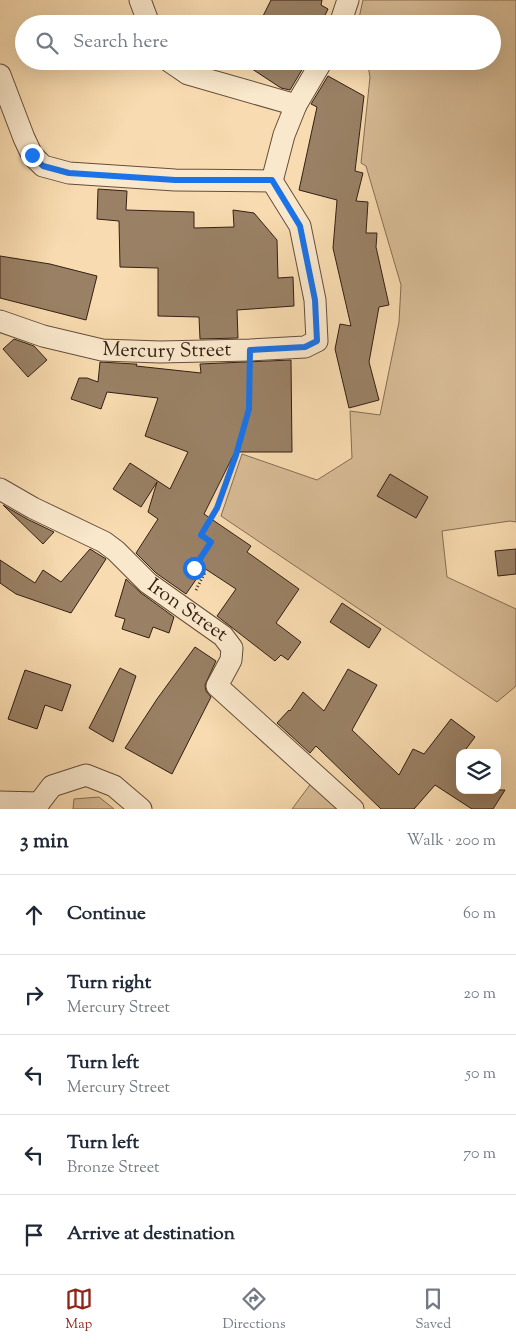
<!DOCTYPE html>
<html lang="en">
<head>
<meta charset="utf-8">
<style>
	:root { --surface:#fff; --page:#f2f2f3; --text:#1f2937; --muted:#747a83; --line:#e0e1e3; --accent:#8f2418 }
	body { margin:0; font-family:"Sorts Mill Goudy",serif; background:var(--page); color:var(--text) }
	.controls { position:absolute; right:15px; bottom:15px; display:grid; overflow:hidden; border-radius:10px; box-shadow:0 5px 20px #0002 }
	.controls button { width:45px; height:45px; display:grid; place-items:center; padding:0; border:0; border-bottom:1px solid var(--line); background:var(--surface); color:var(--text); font:25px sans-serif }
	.stop { position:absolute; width:15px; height:15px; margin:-11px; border:4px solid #1a73e8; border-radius:50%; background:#fff }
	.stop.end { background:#1a73e8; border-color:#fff; box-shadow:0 1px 5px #0008 }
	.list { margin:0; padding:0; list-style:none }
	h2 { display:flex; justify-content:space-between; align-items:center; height:65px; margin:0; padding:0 20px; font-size:21px }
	h2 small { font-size:16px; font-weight:400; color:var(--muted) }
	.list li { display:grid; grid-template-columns:32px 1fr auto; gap:15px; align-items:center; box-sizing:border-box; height:80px; padding:0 20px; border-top:1px solid var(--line) }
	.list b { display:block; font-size:19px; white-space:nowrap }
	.list p { margin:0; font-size:16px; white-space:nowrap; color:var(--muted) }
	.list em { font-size:16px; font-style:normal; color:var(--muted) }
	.icon { flex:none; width:28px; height:28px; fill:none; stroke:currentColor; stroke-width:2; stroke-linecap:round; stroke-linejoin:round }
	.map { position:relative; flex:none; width:516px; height:809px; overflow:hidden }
	.search { position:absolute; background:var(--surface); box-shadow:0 5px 20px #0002; left:15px; right:15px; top:15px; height:55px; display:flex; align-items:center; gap:12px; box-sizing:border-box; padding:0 18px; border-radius:28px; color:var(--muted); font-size:19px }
	.sheet { height:465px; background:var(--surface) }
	nav { display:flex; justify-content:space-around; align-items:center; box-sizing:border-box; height:70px; border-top:1px solid var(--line); background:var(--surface); font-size:14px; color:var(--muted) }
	nav a { display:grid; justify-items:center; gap:2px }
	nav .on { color:var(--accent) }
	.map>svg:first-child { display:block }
	.green { fill:#d7bb95; stroke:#866d54 }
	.building { fill:#9a8165; stroke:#341f14 }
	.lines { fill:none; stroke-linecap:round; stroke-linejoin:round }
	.street-casing { stroke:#654e3b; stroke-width:23 }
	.path { stroke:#341f14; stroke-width:3; stroke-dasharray:1 2.5; stroke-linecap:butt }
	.street { stroke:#fae8cc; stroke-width:21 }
	.route { stroke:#1a73e8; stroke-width:6 }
	.labels { text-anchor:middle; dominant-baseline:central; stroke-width:4; stroke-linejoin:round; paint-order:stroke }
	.street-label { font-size:20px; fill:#341f14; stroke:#fae8cc }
</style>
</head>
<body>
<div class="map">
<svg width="516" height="809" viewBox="0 0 516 809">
	<rect width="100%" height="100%" fill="#f8dbb0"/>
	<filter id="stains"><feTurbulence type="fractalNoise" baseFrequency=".004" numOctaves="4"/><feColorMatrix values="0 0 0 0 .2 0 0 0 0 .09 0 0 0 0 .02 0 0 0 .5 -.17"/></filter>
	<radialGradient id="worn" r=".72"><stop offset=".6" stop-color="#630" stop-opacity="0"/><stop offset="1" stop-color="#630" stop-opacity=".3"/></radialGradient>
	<!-- green -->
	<g class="green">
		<path d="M363 0H516V522L510 521 442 531 447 577 516 609V686L497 702 221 516 242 454 317 480 352 458 350 411 380 415 399 322 401 285 366 166 361 163 370 77 367 61H492V24H360L359 18Z"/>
		<path d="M318 774 358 809H292Z"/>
		<path d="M99 797 114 809H73L74 799Z"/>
	</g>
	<!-- building -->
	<g class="building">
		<path d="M271 0H322L321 5 328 9 321 24H259Z"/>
		<path d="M240 61H303L306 63 290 90 281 88Z"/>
		<path d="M328 76 364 96 355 171 363 173 356 201 368 202 366 233H377L376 247 389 305 379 307 369 362 379 400 349 408 335 349 340 324 351 326 333 248 337 200 299 190 317 107 311 104Z"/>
		<path d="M98 189 127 191 126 210 194 212V228L234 227 233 210 254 213 277 240 278 278 293 277 294 306 237 310 238 338 200 339 199 317 158 316V268L120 267 119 221 97 219Z"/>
		<path d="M0 256 50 264 97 276 86 320 0 298Z"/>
		<path d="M14 339 34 346 47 360 28 377 3 349Z"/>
		<path d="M291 360 292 452H235L204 514 251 546 247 552 299 589 276 623 301 642 288 660 281 655 275 661 217 616 236 589 204 568 186 594 156 573 136 553 158 519 148 512 157 482 141 507 113 489 130 463 170 489 188 452 145 436 158 398 107 392 101 409 71 399 79 378H87L98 382 100 362 134 364H137L136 366 201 373 200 364Z"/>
		<path d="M390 474 428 497 416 518 377 496Z"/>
		<path d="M3 505 27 519 54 532 43 544Z"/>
		<path d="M90 549 106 559 71 613 16 594 0 583V560L35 583 43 570 61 582Z"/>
		<path d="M516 549V574L498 576 495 551Z"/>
		<path d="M126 579 141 593 174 617 169 633 153 627 149 638 122 629 125 619 115 616Z"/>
		<path d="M342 603 381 629 369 648 330 622Z"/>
		<path d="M195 647 216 661 205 685 206 691 211 697 172 774 125 748 157 699Z"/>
		<path d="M120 668 136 676 113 742 89 728Z"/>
		<path d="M348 669 377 685 352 730 399 775 413 749 424 754 451 719 475 737 463 753H460V790H505L493 809H472L435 785 414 809H381L316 746 310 753 277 723 289 710 290 711 303 692 324 711Z"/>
		<path d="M25 670 71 685 62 711 45 705 37 729 8 719Z"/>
	</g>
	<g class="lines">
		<!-- street casing -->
		<g class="street-casing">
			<g id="street">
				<path d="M140 0 149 24"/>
				<path d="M340 24 348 0"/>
				<path d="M169 61 188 74 296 105"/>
				<path d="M0 75 24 138 32 155 43 166 69 173 175 180 272 181"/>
				<path d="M272 181 284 135 296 105 322 61"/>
				<path id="s1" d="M0 321 43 336 102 350 160 352 250 350 305 347 317 341 315 300 300 226 272 181"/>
				<path id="s2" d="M0 489 33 508 104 542 116 551 148 583 223 636 232 648 231 660 217 686 353 809"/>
				<path d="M0 802 39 803"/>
				<path d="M39 803 52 786 86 775 114 786 141 809"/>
			</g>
		</g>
		<!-- path -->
		<path class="path" d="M196 590 204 574 194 568 211 542 201 535 217 508 237 455 249 409V371"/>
		<!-- street -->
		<use href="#street" class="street"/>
	</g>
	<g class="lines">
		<!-- route -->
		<path class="route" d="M32 155 43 166 69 173 175 180H272L300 226 315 300 317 341 305 347 250 350 249 409 236 455 217 508 201 535 211 542 194 568"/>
	</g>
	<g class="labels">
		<!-- street labels -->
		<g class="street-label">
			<text stroke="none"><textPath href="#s1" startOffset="171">Mercury Street</textPath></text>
			<text stroke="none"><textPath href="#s2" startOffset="225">Iron Street</textPath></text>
		</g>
	</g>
	<rect width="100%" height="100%" filter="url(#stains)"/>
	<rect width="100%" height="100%" fill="url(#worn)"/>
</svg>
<div class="controls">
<button><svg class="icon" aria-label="layers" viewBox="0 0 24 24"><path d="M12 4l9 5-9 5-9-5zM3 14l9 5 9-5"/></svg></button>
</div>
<div class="stop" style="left:194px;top:568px"></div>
<div class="stop end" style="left:32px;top:155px"></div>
<div class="search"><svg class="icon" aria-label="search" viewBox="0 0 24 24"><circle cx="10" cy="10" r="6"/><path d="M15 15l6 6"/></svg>Search here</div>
</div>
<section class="sheet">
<h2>3 min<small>Walk · 200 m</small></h2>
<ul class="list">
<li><svg class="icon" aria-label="ahead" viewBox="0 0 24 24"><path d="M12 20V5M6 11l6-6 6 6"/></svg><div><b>Continue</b></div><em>60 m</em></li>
<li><svg class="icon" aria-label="right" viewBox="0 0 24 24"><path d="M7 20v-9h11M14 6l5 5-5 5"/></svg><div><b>Turn right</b><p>Mercury Street</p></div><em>20 m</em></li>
<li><svg class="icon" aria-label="left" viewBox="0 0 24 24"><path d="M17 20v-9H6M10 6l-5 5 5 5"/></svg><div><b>Turn left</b><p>Mercury Street</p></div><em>50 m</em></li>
<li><svg class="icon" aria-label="left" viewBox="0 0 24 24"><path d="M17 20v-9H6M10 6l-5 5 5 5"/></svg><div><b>Turn left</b><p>Bronze Street</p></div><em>70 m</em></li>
<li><svg class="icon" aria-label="arrive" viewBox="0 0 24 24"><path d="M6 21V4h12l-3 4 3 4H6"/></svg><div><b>Arrive at destination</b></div></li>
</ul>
</section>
<nav>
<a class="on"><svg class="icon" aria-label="map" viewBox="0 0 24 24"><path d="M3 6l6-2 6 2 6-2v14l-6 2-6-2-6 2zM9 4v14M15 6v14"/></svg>Map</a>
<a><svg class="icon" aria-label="directions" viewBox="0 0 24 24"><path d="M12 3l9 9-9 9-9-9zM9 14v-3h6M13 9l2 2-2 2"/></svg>Directions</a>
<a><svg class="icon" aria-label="saved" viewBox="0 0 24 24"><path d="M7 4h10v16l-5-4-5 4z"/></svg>Saved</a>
</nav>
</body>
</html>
